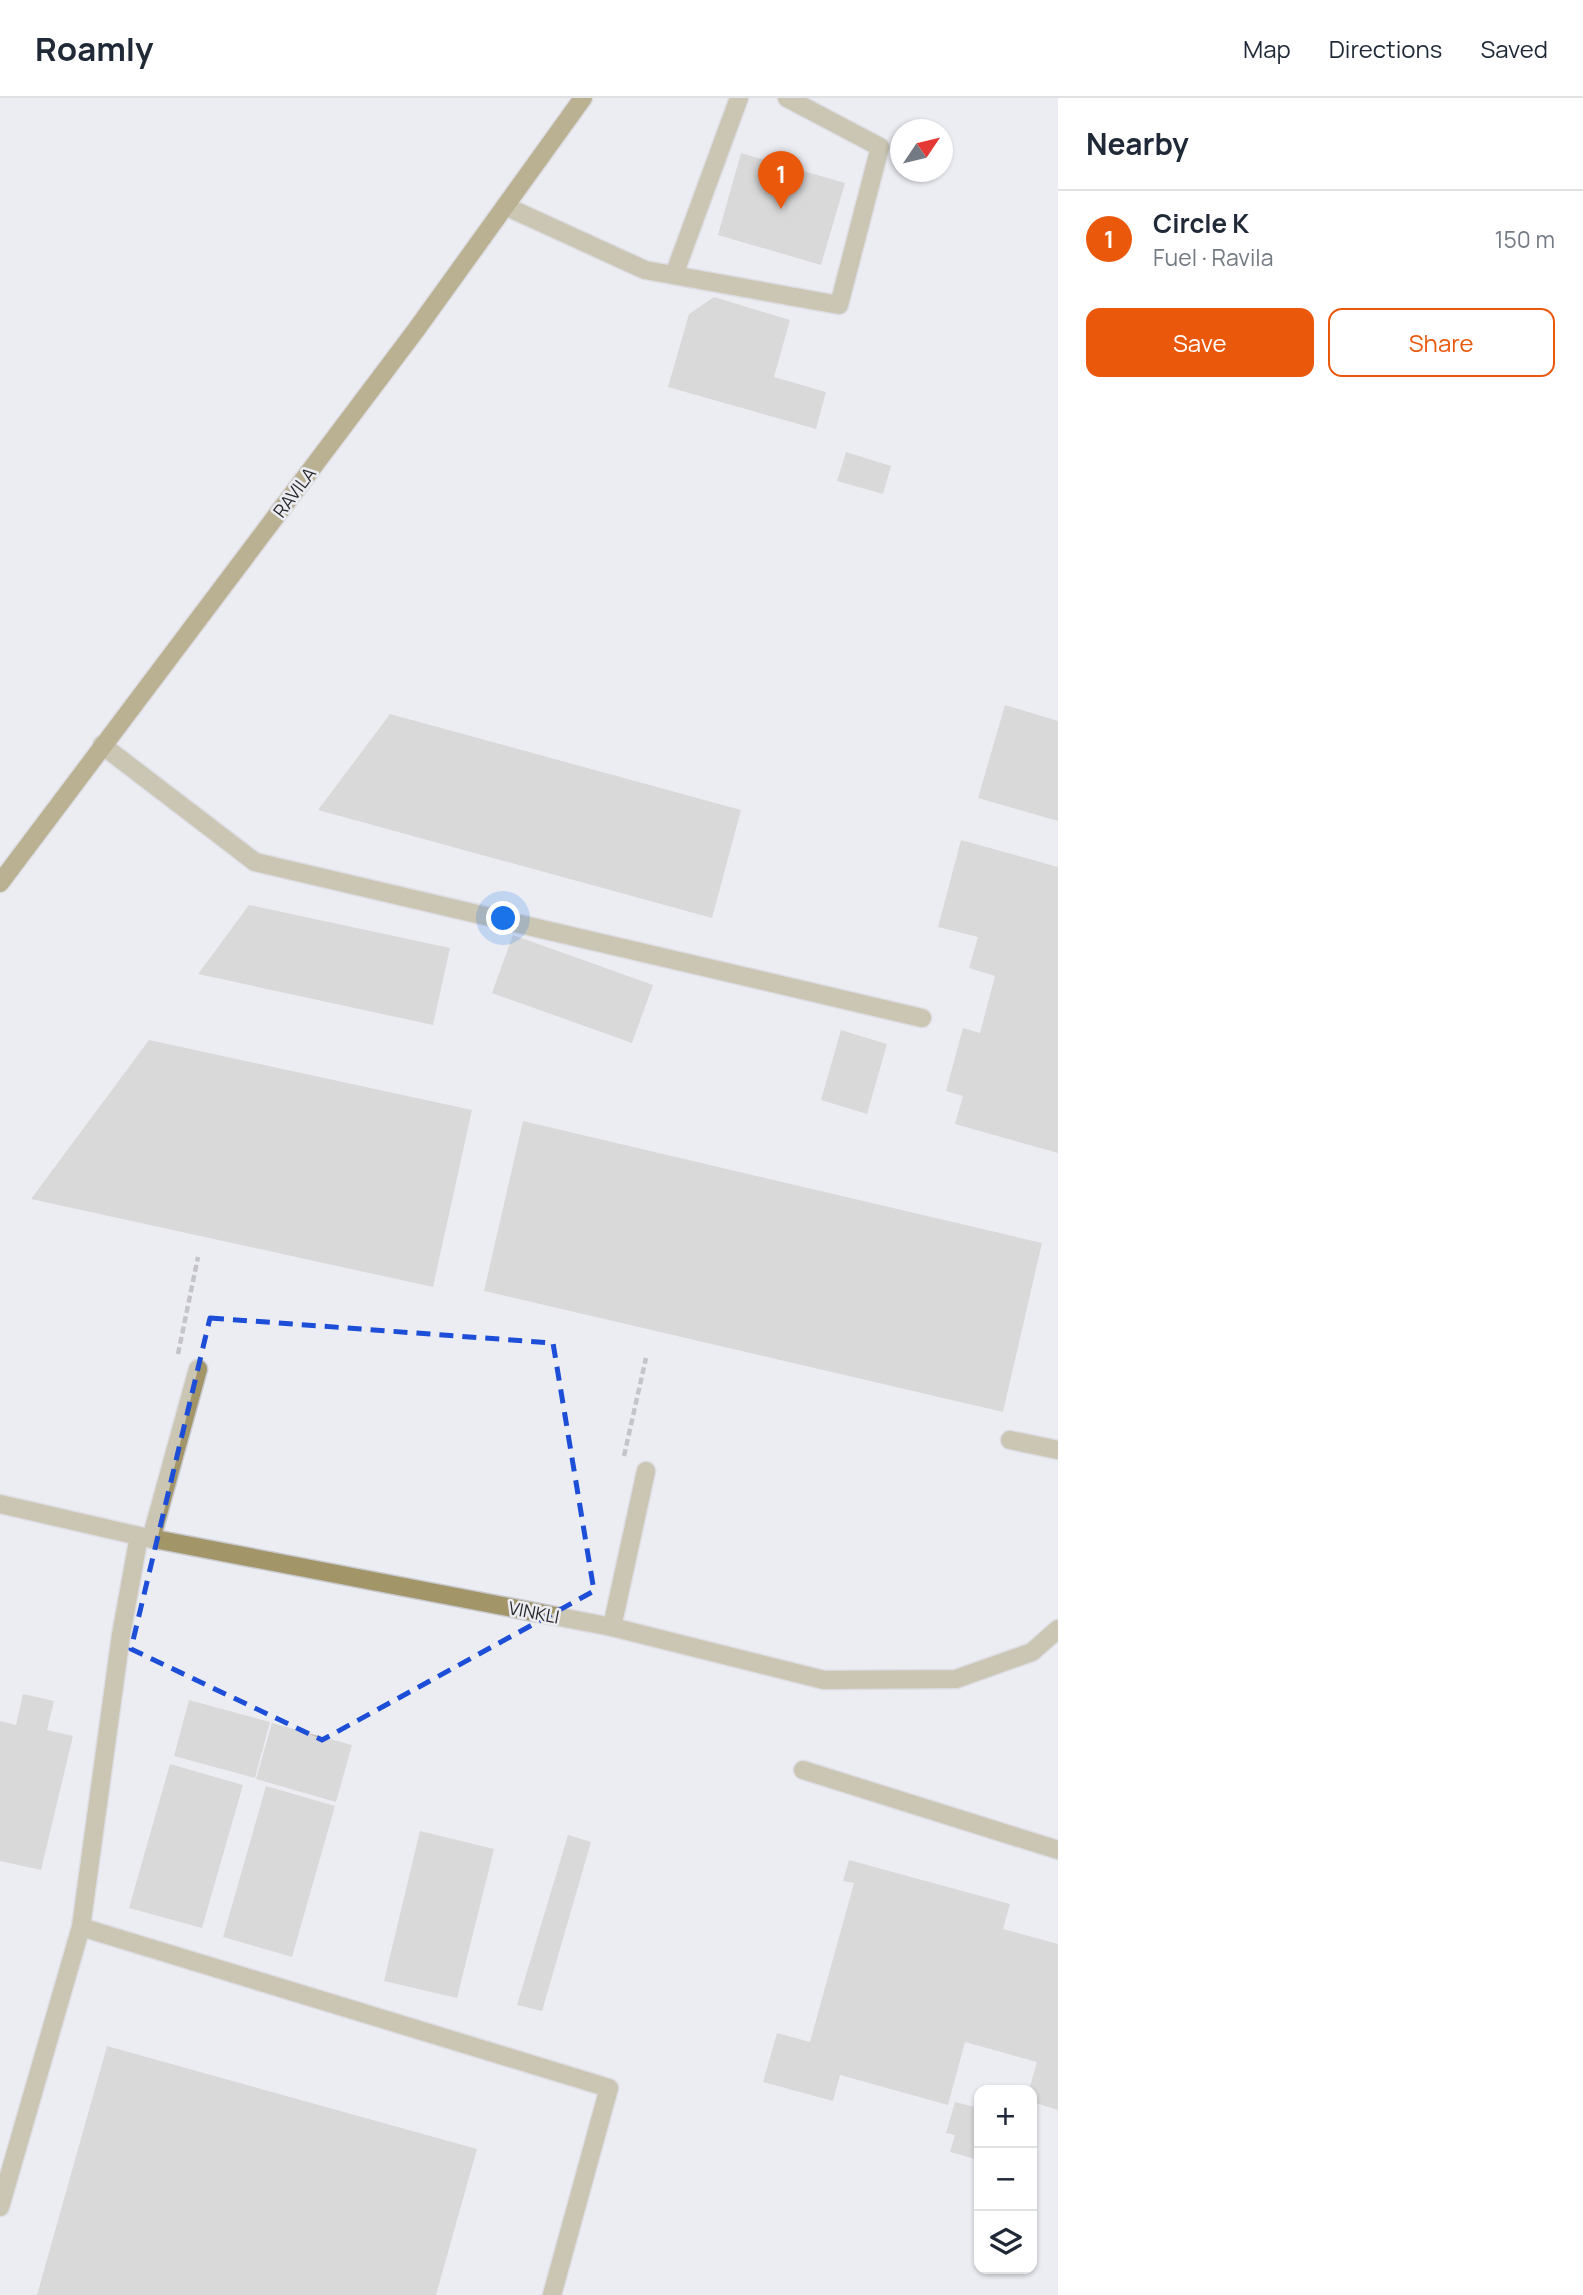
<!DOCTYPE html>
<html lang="en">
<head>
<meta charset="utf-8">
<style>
	:root { --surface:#fff; --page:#f2f2f3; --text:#1f2937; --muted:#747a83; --line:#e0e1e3; --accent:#ea580c }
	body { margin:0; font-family:Manrope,sans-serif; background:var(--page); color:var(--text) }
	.controls { position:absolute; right:21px; bottom:21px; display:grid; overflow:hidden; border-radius:14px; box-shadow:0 2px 5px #0004 }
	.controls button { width:63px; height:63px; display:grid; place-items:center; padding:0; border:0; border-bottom:2px solid var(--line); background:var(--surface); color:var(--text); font:35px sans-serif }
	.compass { position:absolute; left:890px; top:21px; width:63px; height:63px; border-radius:50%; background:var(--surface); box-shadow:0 2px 5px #0004; rotate:55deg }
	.you { position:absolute; left:504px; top:821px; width:24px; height:24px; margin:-18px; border:5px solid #fff; border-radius:50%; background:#1a73e8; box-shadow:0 0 0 10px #1a73e833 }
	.badge { display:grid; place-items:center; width:46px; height:46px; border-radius:50%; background:var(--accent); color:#fff; font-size:23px; font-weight:700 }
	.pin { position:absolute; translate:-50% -58px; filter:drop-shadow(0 2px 4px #0008) }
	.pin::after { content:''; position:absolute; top:37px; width:24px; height:21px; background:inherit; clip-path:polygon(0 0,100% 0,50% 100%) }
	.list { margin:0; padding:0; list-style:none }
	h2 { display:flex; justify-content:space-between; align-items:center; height:91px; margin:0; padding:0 28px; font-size:30px }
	h2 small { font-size:23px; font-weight:400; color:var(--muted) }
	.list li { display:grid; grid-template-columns:46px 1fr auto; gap:21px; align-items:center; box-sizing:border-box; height:98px; padding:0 28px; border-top:2px solid var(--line) }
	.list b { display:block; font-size:26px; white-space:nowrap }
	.list p { margin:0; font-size:23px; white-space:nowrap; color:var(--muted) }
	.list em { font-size:23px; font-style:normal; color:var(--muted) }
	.actions { display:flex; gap:14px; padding:21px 28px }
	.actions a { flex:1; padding:16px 0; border:2px solid var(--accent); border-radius:14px; text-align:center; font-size:24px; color:var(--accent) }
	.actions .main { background:var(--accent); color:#fff }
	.icon { flex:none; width:38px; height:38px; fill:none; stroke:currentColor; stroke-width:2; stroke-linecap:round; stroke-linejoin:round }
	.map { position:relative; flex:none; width:1058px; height:2197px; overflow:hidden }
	header { display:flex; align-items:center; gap:42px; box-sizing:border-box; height:98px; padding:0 35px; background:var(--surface); border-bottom:2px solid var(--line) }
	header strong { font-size:33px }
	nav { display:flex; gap:38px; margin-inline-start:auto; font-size:24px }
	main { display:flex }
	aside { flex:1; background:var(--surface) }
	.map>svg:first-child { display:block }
	.building { fill:#c3c0bb }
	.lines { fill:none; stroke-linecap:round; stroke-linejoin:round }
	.lane-casing { stroke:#c9cacf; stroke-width:21 }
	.secondary-casing { stroke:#c9cacf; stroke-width:21 }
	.path { stroke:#949498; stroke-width:4.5; stroke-dasharray:7 3.5; stroke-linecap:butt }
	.lane { stroke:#a29568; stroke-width:18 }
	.secondary { stroke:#7d691f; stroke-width:18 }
	.marked { fill:none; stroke:#1d4ed8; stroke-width:5; stroke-dasharray:14 9; stroke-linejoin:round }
	.labels { text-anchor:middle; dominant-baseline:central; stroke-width:5; stroke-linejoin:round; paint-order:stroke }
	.street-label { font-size:18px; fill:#29292b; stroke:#ecedf3 }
</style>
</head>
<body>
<header>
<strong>Roamly</strong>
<nav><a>Map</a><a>Directions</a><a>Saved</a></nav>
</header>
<main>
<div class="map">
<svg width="1058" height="2197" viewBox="0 0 1058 2197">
	<rect width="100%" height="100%" fill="#ecedf3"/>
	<!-- building -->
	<g class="building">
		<path d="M741 55 845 85 821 167 718 137Z"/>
		<path d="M714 199 790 222 774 279 826 294 816 331 668 289 689 216Z"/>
		<path d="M846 354 891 368 883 396 837 383Z"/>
		<path d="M1005 607 1058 623V723L978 700Z"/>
		<path d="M390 616 741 712 712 820 318 712Z"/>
		<path d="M961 742 1058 769V1055L955 1026 963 998 946 993 963 930 980 935 995 878 969 870 978 839 938 829Z"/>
		<path d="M249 807 450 850 433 927 198 876Z"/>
		<path d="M513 837 653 887 632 945 492 895Z"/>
		<path d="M841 932 887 946 867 1016 821 1002Z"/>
		<path d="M149 942 472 1012 433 1189 31 1101Z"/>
		<path d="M523 1023 1042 1145 1003 1314 484 1193Z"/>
		<path d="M23 1596 54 1603 47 1632 73 1638 41 1772 0 1763V1623L16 1627Z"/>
		<path d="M189 1602 270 1624 255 1680 174 1658Z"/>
		<path d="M272 1625 352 1647 336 1704 256 1681Z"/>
		<path d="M170 1666 243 1687 202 1830 129 1810Z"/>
		<path d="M266 1688 335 1708 292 1859 223 1839Z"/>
		<path d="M420 1733 494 1751 457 1900 384 1883Z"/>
		<path d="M568 1737 591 1744 542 1913 517 1907Z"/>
		<path d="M849 1762 1010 1806 1003 1831 1058 1846V2012L1032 2004V1992H1029L1037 1964 965 1944 948 2007 840 1977 833 2003 763 1984 777 1935 810 1944 854 1785 843 1783Z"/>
		<path d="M107 1948 477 2051 436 2197H37Z"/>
		<path d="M955 2004 979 2010V2062L950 2054 955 2037 946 2035Z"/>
	</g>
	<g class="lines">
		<!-- lane casing -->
		<g class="lane-casing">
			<g id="lane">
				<path d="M505 108 645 172 839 207 880 49 787 0"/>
				<path d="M674 177 739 0"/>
				<path d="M102 647 255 764 922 920"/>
				<path d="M1010 1342 1058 1352"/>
				<path d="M0 1406 139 1438 612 1529 824 1582 956 1581 1032 1554 1058 1531"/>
				<path d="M151 1441 198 1271"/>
				<path d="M612 1529 646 1373"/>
				<path d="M803 1672 1058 1752"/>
				<path d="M81 1829 609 1990 552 2197"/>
				<path d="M0 2109 81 1829 121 1537 139 1438"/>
			</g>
		</g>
		<!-- secondary casing -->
		<g class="secondary-casing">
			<path id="secondary" d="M0 785 416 232 583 0"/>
		</g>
		<!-- path -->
		<g class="path">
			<path d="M178 1256 198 1159"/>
			<path d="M624 1358 646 1260"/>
		</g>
		<!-- lane -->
		<use href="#lane" class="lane"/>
		<!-- secondary -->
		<use href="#secondary" class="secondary"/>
	</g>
	<!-- marked area -->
	<path d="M0 0H1058V2197H0ZM210 1220 553 1245 594 1493 322 1642 131 1551Z" fill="#ecedf3" fill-opacity=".55" fill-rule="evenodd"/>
	<path class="marked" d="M210 1220 553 1245 594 1493 322 1642 131 1551Z"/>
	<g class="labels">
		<!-- street labels -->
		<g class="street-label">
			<text transform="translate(294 394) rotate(-53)">RAVILA</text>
			<text transform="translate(534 1514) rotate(11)">VINKLI</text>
		</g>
	</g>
</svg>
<div class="controls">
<button>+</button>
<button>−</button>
<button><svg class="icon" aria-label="layers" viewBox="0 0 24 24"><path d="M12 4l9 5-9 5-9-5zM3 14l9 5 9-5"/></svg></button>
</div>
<svg class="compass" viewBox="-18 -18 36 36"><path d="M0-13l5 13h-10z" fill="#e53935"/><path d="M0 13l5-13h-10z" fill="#747a83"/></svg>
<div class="you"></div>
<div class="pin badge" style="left:781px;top:111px">1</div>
</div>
<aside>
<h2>Nearby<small></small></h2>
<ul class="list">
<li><span class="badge">1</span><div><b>Circle K</b><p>Fuel · Ravila</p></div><em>150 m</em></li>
</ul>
<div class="actions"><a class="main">Save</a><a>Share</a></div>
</aside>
</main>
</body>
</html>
